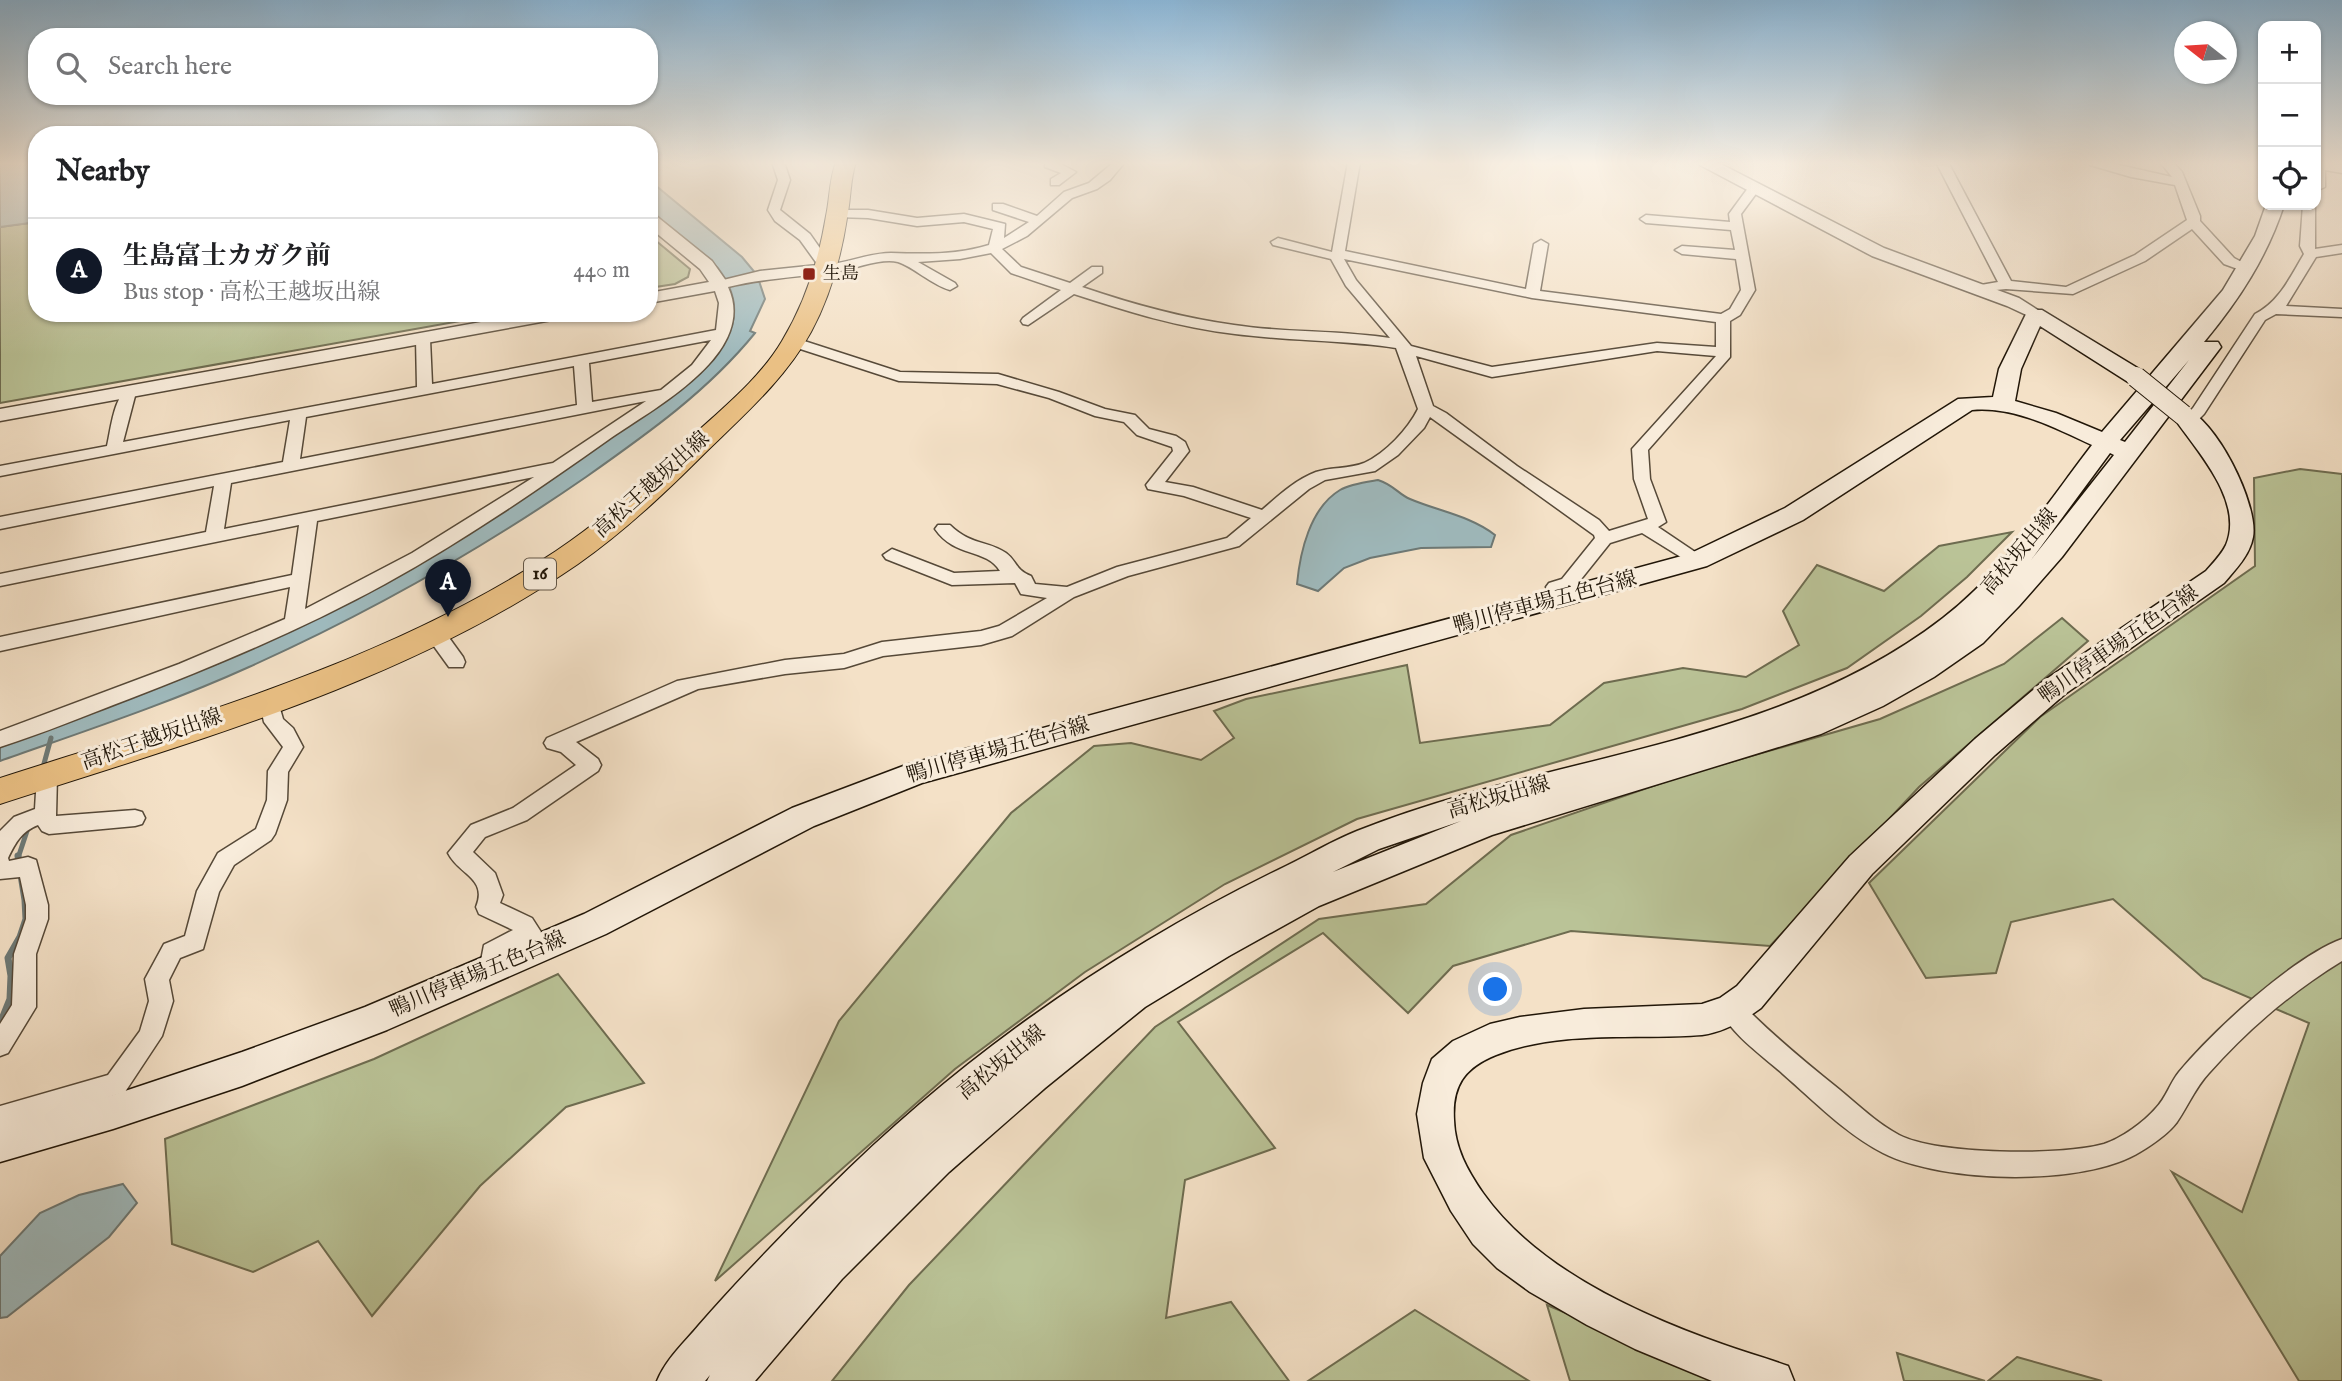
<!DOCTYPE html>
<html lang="en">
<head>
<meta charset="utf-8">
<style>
	:root { --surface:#fff; --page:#f2f2f2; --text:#202124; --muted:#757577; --line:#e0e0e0; --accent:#111827 }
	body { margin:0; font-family:"IM FELL English","Noto Serif JP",serif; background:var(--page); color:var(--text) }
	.controls { position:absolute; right:21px; top:21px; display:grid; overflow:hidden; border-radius:14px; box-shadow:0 2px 5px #0004 }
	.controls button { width:63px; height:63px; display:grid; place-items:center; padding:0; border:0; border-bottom:2px solid var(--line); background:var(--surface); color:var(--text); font:35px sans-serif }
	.compass { position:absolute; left:2174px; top:21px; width:63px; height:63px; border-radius:50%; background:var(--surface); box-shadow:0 2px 5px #0004; rotate:287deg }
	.you { position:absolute; left:1496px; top:990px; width:24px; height:24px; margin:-18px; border:5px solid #fff; border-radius:50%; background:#1a73e8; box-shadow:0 0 0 10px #1a73e833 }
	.badge { display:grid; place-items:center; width:46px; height:46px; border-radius:50%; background:var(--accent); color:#fff; font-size:23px; font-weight:700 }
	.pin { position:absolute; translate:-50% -58px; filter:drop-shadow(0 2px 4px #0008) }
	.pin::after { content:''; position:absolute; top:37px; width:24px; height:21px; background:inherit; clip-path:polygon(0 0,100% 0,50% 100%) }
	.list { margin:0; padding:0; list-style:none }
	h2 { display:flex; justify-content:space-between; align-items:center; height:91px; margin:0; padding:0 28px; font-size:30px }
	h2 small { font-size:23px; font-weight:400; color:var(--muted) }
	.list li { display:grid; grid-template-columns:46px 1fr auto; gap:21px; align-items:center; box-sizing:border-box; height:105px; padding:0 28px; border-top:2px solid var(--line) }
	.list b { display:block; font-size:26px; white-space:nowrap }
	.list p { margin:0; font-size:23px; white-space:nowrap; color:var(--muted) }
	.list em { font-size:23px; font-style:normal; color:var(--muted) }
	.icon { flex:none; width:38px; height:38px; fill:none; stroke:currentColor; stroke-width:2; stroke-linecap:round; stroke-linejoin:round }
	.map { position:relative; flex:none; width:2342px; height:1381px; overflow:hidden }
	.search { position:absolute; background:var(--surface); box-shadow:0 2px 5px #0004; left:28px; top:28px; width:630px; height:77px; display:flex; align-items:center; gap:18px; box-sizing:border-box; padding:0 24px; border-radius:28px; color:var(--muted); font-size:26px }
	.panel { position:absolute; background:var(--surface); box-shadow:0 2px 5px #0004; left:28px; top:126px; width:630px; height:196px; border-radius:28px }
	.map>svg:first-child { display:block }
	.green { fill:#bac397; stroke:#6e6c50; stroke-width:2 }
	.water { fill:#9fbbbf; stroke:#6d7976; stroke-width:2 }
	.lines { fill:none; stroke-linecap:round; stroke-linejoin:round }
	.stream-far1 { stroke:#6d7976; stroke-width:5 }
	.stream { stroke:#6d7976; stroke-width:7 }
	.minor-casing { stroke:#564938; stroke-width:3 }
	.tertiary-casing { stroke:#564938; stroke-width:3 }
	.secondary-casing { stroke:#211608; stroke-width:3 }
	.primary-casing { stroke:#211608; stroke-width:2 }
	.minor { fill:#f8ecdb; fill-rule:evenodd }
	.tertiary { fill:#f8ecdb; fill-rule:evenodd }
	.secondary { fill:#f8ecdb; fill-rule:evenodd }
	.primary { fill:#eac084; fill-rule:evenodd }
	.secondary-bridge-casing { stroke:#211608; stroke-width:22; stroke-linecap:butt }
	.secondary-bridge { stroke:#f8ecdb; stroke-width:20 }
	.poi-dot { fill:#8f2418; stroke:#f8ecdb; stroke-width:2.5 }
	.labels { text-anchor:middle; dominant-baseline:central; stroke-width:6; stroke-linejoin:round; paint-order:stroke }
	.far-poi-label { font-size:18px; fill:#211608; stroke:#f8ecdb; text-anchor:start }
	.shield { fill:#f8ecdb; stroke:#625647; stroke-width:2 }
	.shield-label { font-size:19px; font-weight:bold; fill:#211608 }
	.street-label { font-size:21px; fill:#211608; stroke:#f8ecdb }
</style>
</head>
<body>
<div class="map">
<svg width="2342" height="1381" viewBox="0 0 2342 1381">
	<rect width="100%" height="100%" fill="#f4e1c7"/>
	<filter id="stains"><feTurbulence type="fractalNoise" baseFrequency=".00286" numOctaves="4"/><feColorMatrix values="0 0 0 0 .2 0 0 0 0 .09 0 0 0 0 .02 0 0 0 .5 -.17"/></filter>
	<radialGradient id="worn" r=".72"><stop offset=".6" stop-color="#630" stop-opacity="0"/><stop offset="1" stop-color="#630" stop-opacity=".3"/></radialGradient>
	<!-- green -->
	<g class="green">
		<path d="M37 222V313H505L0 403V227Z"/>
		<path d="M649 235 690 269 688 277 675 284 649 288Z"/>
		<path d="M2300 469 2342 474V1381H2299L2172 1172 2242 1212 2309 1023 2203 978 2113 899 2011 922 1996 973 1926 978 1869 883 2040 717 2255 566 2254 478Z"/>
		<path d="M2012 532 1967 577 1921 616 1847 668 1742 709 1357 819 1225 884 1085 972 955 1069 715 1281 839 1021 1011 813 1094 746 1131 743 1201 760 1234 738 1214 711 1246 699 1407 665 1420 743 1550 725 1604 683 1683 668 1746 677 1799 645 1783 611 1817 565 1884 591 1939 546Z"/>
		<path d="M2062 618 2088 641 1919 787 1770 946 1571 931 1453 966 1408 1013 1323 933 1178 1022 1275 1148 1185 1180 1166 1318 1231 1302 1289 1381H832L909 1285 1155 1027 1319 919 1426 904 1511 835 1682 776 1880 719 2004 664Z"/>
		<path d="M558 974 644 1083 566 1107 480 1186 372 1316 318 1241 253 1272 172 1244 165 1139 374 1059Z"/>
		<path d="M1547 1305 1727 1381H1570Z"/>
		<path d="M1415 1310 1529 1381H1308Z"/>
		<path d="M1897 1353 1985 1381H1904Z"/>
		<path d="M2017 1357 2102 1381H1988Z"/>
	</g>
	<!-- water -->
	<g class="water">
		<path d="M0 162H37V222L0 227Z"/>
		<path d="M649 180 742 257 757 275 765 299 750 331 755 333C708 391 647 434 586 477 479 551 367 614 249 667 170 703 82 732 0 761V746L219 663 350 601 706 366C735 335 746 305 718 268L649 211Z"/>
		<path d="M1378 480C1394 485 1398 494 1410 499 1438 511 1471 516 1495 535L1491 547 1421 548 1370 558 1344 568 1318 591 1297 584C1300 552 1310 508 1340 490 1350 484 1366 482 1378 480Z"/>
		<path d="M123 1184 137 1203 109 1237 7 1317 0 1318V1256L40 1213 79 1195Z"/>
	</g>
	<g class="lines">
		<!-- stream-far1 -->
		<g class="stream-far1">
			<path d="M42 771 51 738"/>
			<path d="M18 858 28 828"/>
		</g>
		<!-- stream -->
		<path class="stream" d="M0 1024 10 999 11 976 8 958 20 937 26 919 25 900 18 856"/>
		<!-- minor casing -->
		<g class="minor-casing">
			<g id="minor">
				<path d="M772 162H784L790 180 780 210 810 234 831 264C850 262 871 253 891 253 923 254 958 255 989 245L993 229 964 222 917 226 868 218 837 217 832 216V210H868L917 218 964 214 1005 224 1004 238 1029 222 993 210V204H1003L1037 216 1064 192 1089 183 1114 162H1125L1110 180 1097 189 1072 198 1027 236 1002 249 1021 267 1070 283 1092 267H1102V273L1082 287C1132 304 1182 318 1234 325 1286 333 1338 330 1390 338L1346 286 1331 259 1273 245 1271 242 1278 238 1332 252 1348 162H1360L1345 251 1526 289 1534 244 1541 240 1548 244 1540 291 1721 314 1730 309 1741 290 1736 259 1682 254 1675 250 1682 246 1735 250 1731 230 1646 223 1640 219 1646 215 1730 222 1729 214 1751 184H1759L1761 187 1741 214 1755 290 1740 315 1730 321V357L1648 450 1650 479 1666 522 1658 527 1707 560 1704 564H1692L1642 533 1610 543 1574 588 1568 590 1573 598 1570 602H1558L1546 587 1549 583 1562 579 1595 538 1594 535 1430 417 1424 428 1398 455 1375 471 1325 480 1309 489 1239 546 1128 576 1074 597 1012 636 981 645 883 656 844 668 785 674 698 689 576 742 598 759 601 765 598 771 527 820 485 837 473 852 495 873 503 895 500 903 532 918 541 932 538 939 503 958 498 978 490 981 482 978 479 971 484 945 513 930 479 914 476 907C488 878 459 875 448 853L471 825 513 808 576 765 561 752 547 748 544 743 547 738 677 681 785 660 844 654 882 642 981 631 999 626 1047 598 1021 594 1015 583 952 585 886 559 883 555 892 549 954 573 1000 571C986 548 955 558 935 529L938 525H950C972 546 987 540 1006 553 1017 561 1015 570 1031 576L1035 584 1067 587 1117 567 1227 538 1251 518 1184 496 1148 489 1146 485 1173 451 1172 447 1137 435 1124 422 1095 416 1049 398 997 384 899 381 788 345 786 342 788 339H798L900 372 998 374 1059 392 1105 409 1135 415 1149 429 1176 436 1185 442 1189 451 1165 482 1193 487 1262 510C1278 496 1295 480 1316 472 1331 467 1349 469 1364 463 1386 453 1408 429 1418 409L1396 348C1343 340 1289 341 1235 334 1180 328 1126 311 1074 294L1028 325 1023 324 1021 321 1023 318 1061 290 1011 273 991 253 960 259 918 262 955 283 957 286 950 290C932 285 912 266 898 262 881 258 857 268 840 271 802 277 765 278 728 287 759 354 652 409 608 440 536 491 463 541 385 584 303 629 217 665 129 699 87 715 44 733 0 747V731L179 664 285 619 290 587 0 651V637L292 575 299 525 0 586V574L206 532 214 486 0 529V517L283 462 290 420 0 476V466L107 446C111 429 114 392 132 386L140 391 135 396 123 442 417 387 416 339 423 335 430 339 432 384 716 330 719 303 713 285 715 282 760 271 818 265 800 240 775 221 768 210 778 180ZM1344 259 1532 298 1716 322V347L1657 343 1492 367 1411 346 1356 280ZM711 340 692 365 661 390 592 402 589 363ZM1657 351 1716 356 1632 449 1634 479 1648 519 1609 531 1599 520 1517 466 1446 413 1433 406 1416 356 1492 377ZM574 366 577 405 300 459 306 417ZM646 401 553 463 224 529 231 483ZM534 477 412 553 305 609 317 521Z"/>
				<path d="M1045 162H1057L1076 172 1059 185H1051V179L1061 173 1045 167Z"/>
				<path d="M1936 162H1948L2011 281 2066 287 2135 255 2187 220 2175 185 2131 177 2090 165 2088 162H2106L2172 177 2160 162H2173L2182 172 2200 216V221L2234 258 2253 268 2246 272 2224 264 2192 229 2145 261 2073 294 2006 289 1975 292V286L1998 282Z"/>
				<path d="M2319 162 2342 165V173L2325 170V187L2316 191V163Z"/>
				<path d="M2303 205H2315V249L2342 245V253L2316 257 2286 306 2342 309V317L2276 314 2265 320 2204 414 2195 423H2183L2181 420 2193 408 2255 314C2280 301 2290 277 2304 254L2300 246Z"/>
				<path d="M435 626 442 628 463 657 465 662 463 667H449L428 638 426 633 428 628Z"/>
				<path d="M269 693 276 695 283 719 293 728 303 747 288 772 287 800 275 834 271 840 234 865 219 892 203 949 180 958 169 980 173 1001 162 1036 125 1092 53 1114 49 1124 40 1128 30 1121 0 1130V1106L108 1075 140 1031 149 1001 145 979 164 944 185 936 197 891 218 853 256 829 267 800 268 771 283 747 264 722 259 700 262 695Z"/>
				<path d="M47 767 54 769 57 775 56 816 135 810 142 812 145 818 142 824 135 826 49 834 42 831 38 825C21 832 16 842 8 858L9 861 28 857 36 860 48 905V919L36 954V1007L8 1053 0 1056V1024L12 1005 14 954 26 919V905L20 877 0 879V831L14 817 35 809 37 775 40 769Z"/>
				<path d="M2342 939V961C2293 991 2247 1030 2209 1073 2195 1088 2188 1106 2177 1122 2168 1134 2153 1144 2140 1152 2084 1187 1941 1183 1883 1153 1846 1134 1814 1101 1783 1074 1763 1056 1732 1035 1720 1010L1724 1002 1732 999 1740 1002C1771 1034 1805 1062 1840 1090 1859 1106 1877 1123 1899 1135 1937 1155 2062 1156 2104 1144 2122 1138 2144 1122 2156 1108 2166 1098 2170 1083 2179 1072 2212 1032 2293 957 2342 939Z"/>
			</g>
		</g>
		<!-- tertiary casing -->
		<g class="tertiary-casing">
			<g id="tertiary">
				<path d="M1699 162H1717L1884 248 2019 298 2044 314 2035 319 2007 306 1872 256 1700 165Z"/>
				<path d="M649 214 655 215 712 261 729 285 726 289 649 303V293L709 282 700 269 649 227Z"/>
				<path d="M531 313H572L563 318 0 421V409Z"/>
			</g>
		</g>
		<!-- secondary casing -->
		<g class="secondary-casing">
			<g id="secondary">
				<path d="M2266 205H2284C2267 257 2239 300 2204 342H2218L2221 347 2062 557 2019 606 1983 643 1934 677 1883 706 1821 734 1492 835 1319 906 1229 956 1145 1007 1045 1088 949 1172 842 1279 755 1381H707L710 1375 705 1381H657C666 1359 684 1343 699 1325 740 1278 783 1234 827 1190 960 1057 1116 948 1286 866 1309 855 1332 841 1357 831 1548 754 1775 748 1943 618 2003 572 2046 505 2092 445 2055 428 2014 406 1972 410L1803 520 1707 566 922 783 814 826 606 934 387 1030 242 1086 113 1129 0 1162V1126L113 1095 242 1052 365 1007 584 914 792 808 906 765 1689 554 1785 508 1958 399 1993 397 1999 369 2028 310H2042L2144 372 2147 377 2144 382H2128L2040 326 2021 369 2015 401 2056 413 2102 432 2223 290 2255 236ZM2189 360 2125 442 2120 440ZM2110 453 2114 455 2031 560ZM1461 821 1333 872 1379 849Z"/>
				<path d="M2183 408C2215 416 2259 505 2253 537 2250 555 2235 570 2224 583L2065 694 1995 755 1872 874 1761 1008C1743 1021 1724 1032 1702 1035 1635 1040 1559 1030 1496 1055 1464 1068 1452 1086 1454 1120 1455 1148 1467 1170 1483 1193 1536 1268 1637 1314 1722 1344 1744 1352 1766 1358 1788 1366L1794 1381H1712L1635 1349 1587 1325 1530 1292 1497 1268 1473 1244 1451 1211 1424 1158 1417 1114 1423 1083 1432 1059 1453 1041 1490 1024 1520 1017 1584 1009 1702 1004 1720 998 1737 986 1850 856 1975 739 2045 680 2206 571C2213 563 2221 555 2226 545 2245 500 2194 448 2172 415L2175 410Z"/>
			</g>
		</g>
		<!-- primary casing -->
		<g class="primary-casing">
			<path id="primary" d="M836 162H856C850 180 851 199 847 218 841 257 830 297 811 332 785 379 745 414 706 452 666 492 625 531 578 564 405 683 197 740 0 804V778C190 717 388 662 556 551 604 519 646 480 687 441 720 410 759 380 782 341 805 303 819 259 826 216 830 198 829 180 836 162Z"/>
		</g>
		<!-- minor -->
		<use href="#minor" class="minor"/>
		<!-- tertiary -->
		<use href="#tertiary" class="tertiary"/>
		<!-- secondary -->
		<use href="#secondary" class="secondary"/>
		<!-- primary -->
		<use href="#primary" class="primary"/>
		<!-- secondary-bridge casing -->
		<g class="secondary-bridge-casing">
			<path id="secondary-bridge" d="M2136 377 2183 415"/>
		</g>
		<!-- secondary-bridge -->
		<use href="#secondary-bridge" class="secondary-bridge"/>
	</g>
	<!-- sky -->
	<linearGradient id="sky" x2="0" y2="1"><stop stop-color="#8bb7d8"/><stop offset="0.46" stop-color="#faf2e6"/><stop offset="1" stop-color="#faf2e6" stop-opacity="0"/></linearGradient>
	<rect width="2342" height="355" fill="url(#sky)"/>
	<!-- markers -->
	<rect class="poi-dot" x="802" y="267" width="14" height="14" rx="3.5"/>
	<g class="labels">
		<!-- far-poi labels -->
		<g class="far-poi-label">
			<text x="823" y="274">生島</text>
		</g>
		<!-- shield labels -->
		<rect class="shield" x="524" y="558.5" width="32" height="31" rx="5"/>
		<g class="shield-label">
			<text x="540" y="574">16</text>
		</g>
		<!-- street labels -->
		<g class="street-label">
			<text transform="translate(652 485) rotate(-42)">高松王越坂出線</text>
			<text transform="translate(2020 552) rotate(-50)">高松坂出線</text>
			<text transform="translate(1545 603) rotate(-15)">鴨川停車場五色台線</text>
			<text transform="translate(2119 645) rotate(-35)">鴨川停車場五色台線</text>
			<text transform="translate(152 740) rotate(-19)">高松王越坂出線</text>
			<text transform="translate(998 751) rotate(-16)">鴨川停車場五色台線</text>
			<text transform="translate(1499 798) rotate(-16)">高松坂出線</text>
			<text transform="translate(478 975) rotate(-23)">鴨川停車場五色台線</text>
			<text transform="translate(1002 1063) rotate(-39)">高松坂出線</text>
		</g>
	</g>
	<rect width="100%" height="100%" filter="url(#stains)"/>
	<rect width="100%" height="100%" fill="url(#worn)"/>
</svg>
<div class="controls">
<button>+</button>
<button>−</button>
<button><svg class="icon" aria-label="locate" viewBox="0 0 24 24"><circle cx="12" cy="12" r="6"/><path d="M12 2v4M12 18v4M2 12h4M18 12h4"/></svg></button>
</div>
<svg class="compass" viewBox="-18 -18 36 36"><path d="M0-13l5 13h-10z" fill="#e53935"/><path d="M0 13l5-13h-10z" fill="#757577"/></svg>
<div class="you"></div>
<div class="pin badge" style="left:448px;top:617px">A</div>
<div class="search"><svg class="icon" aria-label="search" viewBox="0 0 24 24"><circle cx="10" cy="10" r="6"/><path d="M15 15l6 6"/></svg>Search here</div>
<section class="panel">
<h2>Nearby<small></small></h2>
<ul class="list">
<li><span class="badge">A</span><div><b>生島富士カガク前</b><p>Bus stop · 高松王越坂出線</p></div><em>440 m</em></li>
</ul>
</section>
</div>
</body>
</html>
